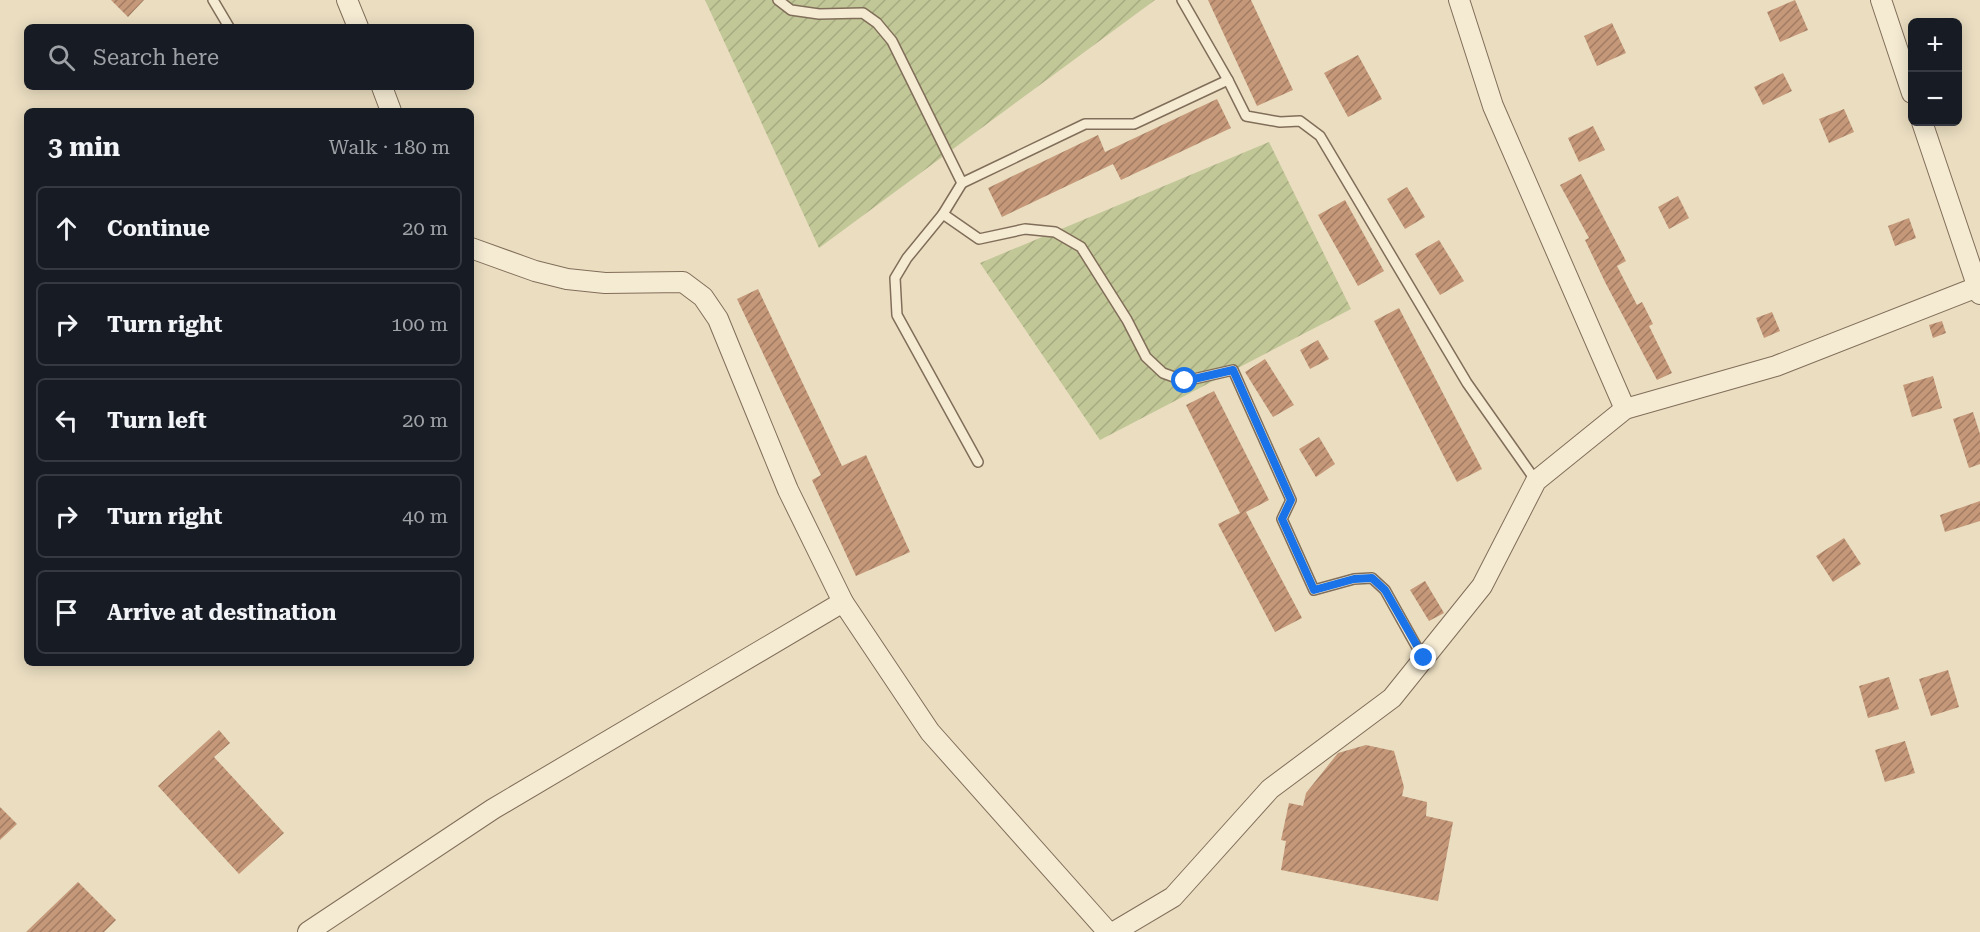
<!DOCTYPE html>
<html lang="en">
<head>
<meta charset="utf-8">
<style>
	:root { --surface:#171b24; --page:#20242c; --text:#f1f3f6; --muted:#9ea1a6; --line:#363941 }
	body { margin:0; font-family:"Roboto Serif",serif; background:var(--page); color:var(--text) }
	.controls { position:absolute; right:18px; top:18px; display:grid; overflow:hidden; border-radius:9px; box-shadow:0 3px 15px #0003 }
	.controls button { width:54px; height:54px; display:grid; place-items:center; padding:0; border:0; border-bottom:2px solid var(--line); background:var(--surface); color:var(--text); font:30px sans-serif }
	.stop { position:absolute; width:18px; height:18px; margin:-14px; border:4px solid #1a73e8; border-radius:50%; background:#fff }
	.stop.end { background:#1a73e8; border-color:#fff; box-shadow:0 2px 6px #0008 }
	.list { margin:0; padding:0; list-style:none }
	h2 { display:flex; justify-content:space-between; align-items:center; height:78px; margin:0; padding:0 24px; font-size:26px }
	h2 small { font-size:20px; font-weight:400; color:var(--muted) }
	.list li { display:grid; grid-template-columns:39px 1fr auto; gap:18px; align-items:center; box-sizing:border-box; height:84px; margin:0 12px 12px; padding:0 12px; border:2px solid var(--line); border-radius:9px }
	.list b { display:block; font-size:22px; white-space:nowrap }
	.list em { font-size:20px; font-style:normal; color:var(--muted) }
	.icon { flex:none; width:33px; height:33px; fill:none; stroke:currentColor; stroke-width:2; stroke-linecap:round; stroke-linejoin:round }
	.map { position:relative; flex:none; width:1980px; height:932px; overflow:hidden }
	.search { position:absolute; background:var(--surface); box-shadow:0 3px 15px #0003; left:24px; top:24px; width:450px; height:66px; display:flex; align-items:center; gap:15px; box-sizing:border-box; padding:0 21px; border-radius:9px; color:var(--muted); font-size:22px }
	.panel { position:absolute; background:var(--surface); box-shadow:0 3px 15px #0003; left:24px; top:108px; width:450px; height:558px; border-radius:9px }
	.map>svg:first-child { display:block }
	.garden { fill:url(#garden-furrows) }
	.building { fill:url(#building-hatch) }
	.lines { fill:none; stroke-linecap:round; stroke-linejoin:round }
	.service-casing { stroke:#816e5a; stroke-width:12 }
	.minor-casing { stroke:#816e5a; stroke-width:22 }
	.service { stroke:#f5ebd3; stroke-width:9 }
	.minor { stroke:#f5ebd3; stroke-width:20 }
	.route { stroke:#1a73e8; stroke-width:8 }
</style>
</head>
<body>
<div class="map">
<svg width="1980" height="932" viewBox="0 0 1980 932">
	<defs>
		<pattern id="garden-furrows" width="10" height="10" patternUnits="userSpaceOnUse" patternTransform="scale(1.5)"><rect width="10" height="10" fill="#c1c796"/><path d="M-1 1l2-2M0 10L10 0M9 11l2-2" fill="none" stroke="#a6ab81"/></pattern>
		<pattern id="building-hatch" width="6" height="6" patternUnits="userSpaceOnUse" patternTransform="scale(1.5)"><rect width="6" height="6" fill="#c59879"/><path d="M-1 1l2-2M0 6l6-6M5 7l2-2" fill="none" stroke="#a17c63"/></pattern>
	</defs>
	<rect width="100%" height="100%" fill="#eaddc0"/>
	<!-- garden -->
	<g class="garden">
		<path d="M705 0H1155L819 248Z"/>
		<path d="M1269 142 1351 309 1100 440 980 263Z"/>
	</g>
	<!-- building -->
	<g class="building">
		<path d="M111 0H144L128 17Z"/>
		<path d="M1208 0H1251L1293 90 1257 106Z"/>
		<path d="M1795 0 1808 30 1780 42 1767 12Z"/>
		<path d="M1612 23 1626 53 1597 66 1584 36Z"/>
		<path d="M1358 55 1382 99 1348 117 1324 73Z"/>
		<path d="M1783 73 1792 91 1763 105 1754 87Z"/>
		<path d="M1217 99 1231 128 1121 180 1113 164 1002 217 988 188 1098 135 1105 152Z"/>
		<path d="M1844 109 1854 132 1829 143 1819 119Z"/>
		<path d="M1593 126 1605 150 1579 162 1568 138Z"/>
		<path d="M1581 174 1626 261 1617 266 1637 305 1642 302 1653 324 1649 326 1672 373 1657 380 1605 282 1585 240 1589 238 1560 185Z"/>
		<path d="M1407 187 1425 217 1405 229 1387 199Z"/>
		<path d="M1678 196 1689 218 1669 229 1658 207Z"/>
		<path d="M1345 200 1384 271 1358 286 1318 215Z"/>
		<path d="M1909 218 1916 238 1895 246 1888 226Z"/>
		<path d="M1439 240 1464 281 1440 295 1415 254Z"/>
		<path d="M758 289 842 466 866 455 910 552 856 576 812 480 821 475 737 299Z"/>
		<path d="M1399 308 1482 469 1457 482 1374 321Z"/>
		<path d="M1772 312 1780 331 1764 338 1756 318Z"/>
		<path d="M1942 321 1946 333 1933 338 1929 325Z"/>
		<path d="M1318 340 1329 359 1310 369 1300 350Z"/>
		<path d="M1265 359 1294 405 1273 417 1245 372Z"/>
		<path d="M1933 376 1942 408 1912 417 1903 385Z"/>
		<path d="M1214 391 1269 500 1246 512 1302 618 1275 632 1218 524 1240 513 1186 405Z"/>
		<path d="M1973 412 1980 434V464L1969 468 1953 419Z"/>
		<path d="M1319 437 1335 464 1316 477 1299 449Z"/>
		<path d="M1980 501V521L1945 532 1940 515Z"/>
		<path d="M1844 538 1861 564 1833 582 1816 556Z"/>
		<path d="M1425 581 1444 613 1429 621 1410 590Z"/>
		<path d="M1948 670 1959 707 1931 716 1919 679Z"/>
		<path d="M1889 677 1899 709 1868 718 1859 686Z"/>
		<path d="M219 730 230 743 214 757 284 833 239 874 158 786Z"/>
		<path d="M1905 741 1915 773 1885 782 1875 750Z"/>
		<path d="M1366 745 1394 751 1404 787 1402 796 1427 802 1426 816 1453 822 1438 901 1281 870 1286 841 1281 840 1289 803 1303 806 1306 793 1338 753Z"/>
		<path d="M0 807 17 824 0 840Z"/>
		<path d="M78 882 116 920 104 932H26Z"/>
	</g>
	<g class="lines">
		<!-- service casing -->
		<g class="service-casing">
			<g id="service">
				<path d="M213 0 229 27"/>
				<path d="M778 0 791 10 819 14 863 13 877 23 892 41 962 183 943 214 907 258 895 278 897 315 978 462"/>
				<path d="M1182 0 1228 80 1246 116 1280 122 1300 121 1320 136 1467 383 1536 481"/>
				<path d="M962 183 1085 124H1134L1228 80"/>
				<path d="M943 214 979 239 1025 229 1055 232 1081 247 1127 320 1146 357 1163 373 1185 381 1233 370 1291 500 1282 519 1314 590 1354 579 1372 578 1385 590 1423 658"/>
			</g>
		</g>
		<!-- minor casing -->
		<g class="minor-casing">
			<g id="minor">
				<path d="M347 0 358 27"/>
				<path d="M1459 0 1493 106 1625 409"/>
				<path d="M1881 0 1912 93"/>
				<path d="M382 87 391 111"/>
				<path d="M1922 122 1980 294"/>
				<path d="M471 248 535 271 567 279 605 283 683 282 703 297 718 319 788 490 843 602 930 732 1108 932"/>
				<path d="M308 932 493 809 843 602"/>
				<path d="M1114 932 1173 897 1270 789 1392 698 1482 586 1536 481 1625 409 1776 366 1980 286"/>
			</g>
		</g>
		<!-- service -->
		<use href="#service" class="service"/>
		<!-- minor -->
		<use href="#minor" class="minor"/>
	</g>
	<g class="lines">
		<!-- route -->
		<path class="route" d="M1185 381 1233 370 1291 500 1282 519 1314 590 1354 579 1372 578 1385 590 1424 658"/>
	</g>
</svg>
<div class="controls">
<button>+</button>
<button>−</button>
</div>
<div class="stop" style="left:1185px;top:381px"></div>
<div class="stop end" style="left:1424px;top:658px"></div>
<div class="search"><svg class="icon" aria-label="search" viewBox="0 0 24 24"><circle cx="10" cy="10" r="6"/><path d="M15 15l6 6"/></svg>Search here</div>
<section class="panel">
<h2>3 min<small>Walk · 180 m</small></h2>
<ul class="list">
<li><svg class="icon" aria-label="ahead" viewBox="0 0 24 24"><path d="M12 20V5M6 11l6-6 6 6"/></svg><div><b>Continue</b></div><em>20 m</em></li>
<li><svg class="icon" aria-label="right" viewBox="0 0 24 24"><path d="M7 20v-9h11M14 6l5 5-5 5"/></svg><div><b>Turn right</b></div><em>100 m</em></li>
<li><svg class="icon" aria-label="left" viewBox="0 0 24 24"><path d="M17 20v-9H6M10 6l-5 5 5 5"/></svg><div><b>Turn left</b></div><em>20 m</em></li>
<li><svg class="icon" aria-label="right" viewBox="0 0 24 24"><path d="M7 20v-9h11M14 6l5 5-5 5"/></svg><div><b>Turn right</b></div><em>40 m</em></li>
<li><svg class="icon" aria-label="arrive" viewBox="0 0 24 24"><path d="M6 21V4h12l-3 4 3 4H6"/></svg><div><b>Arrive at destination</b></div></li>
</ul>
</section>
</div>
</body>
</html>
